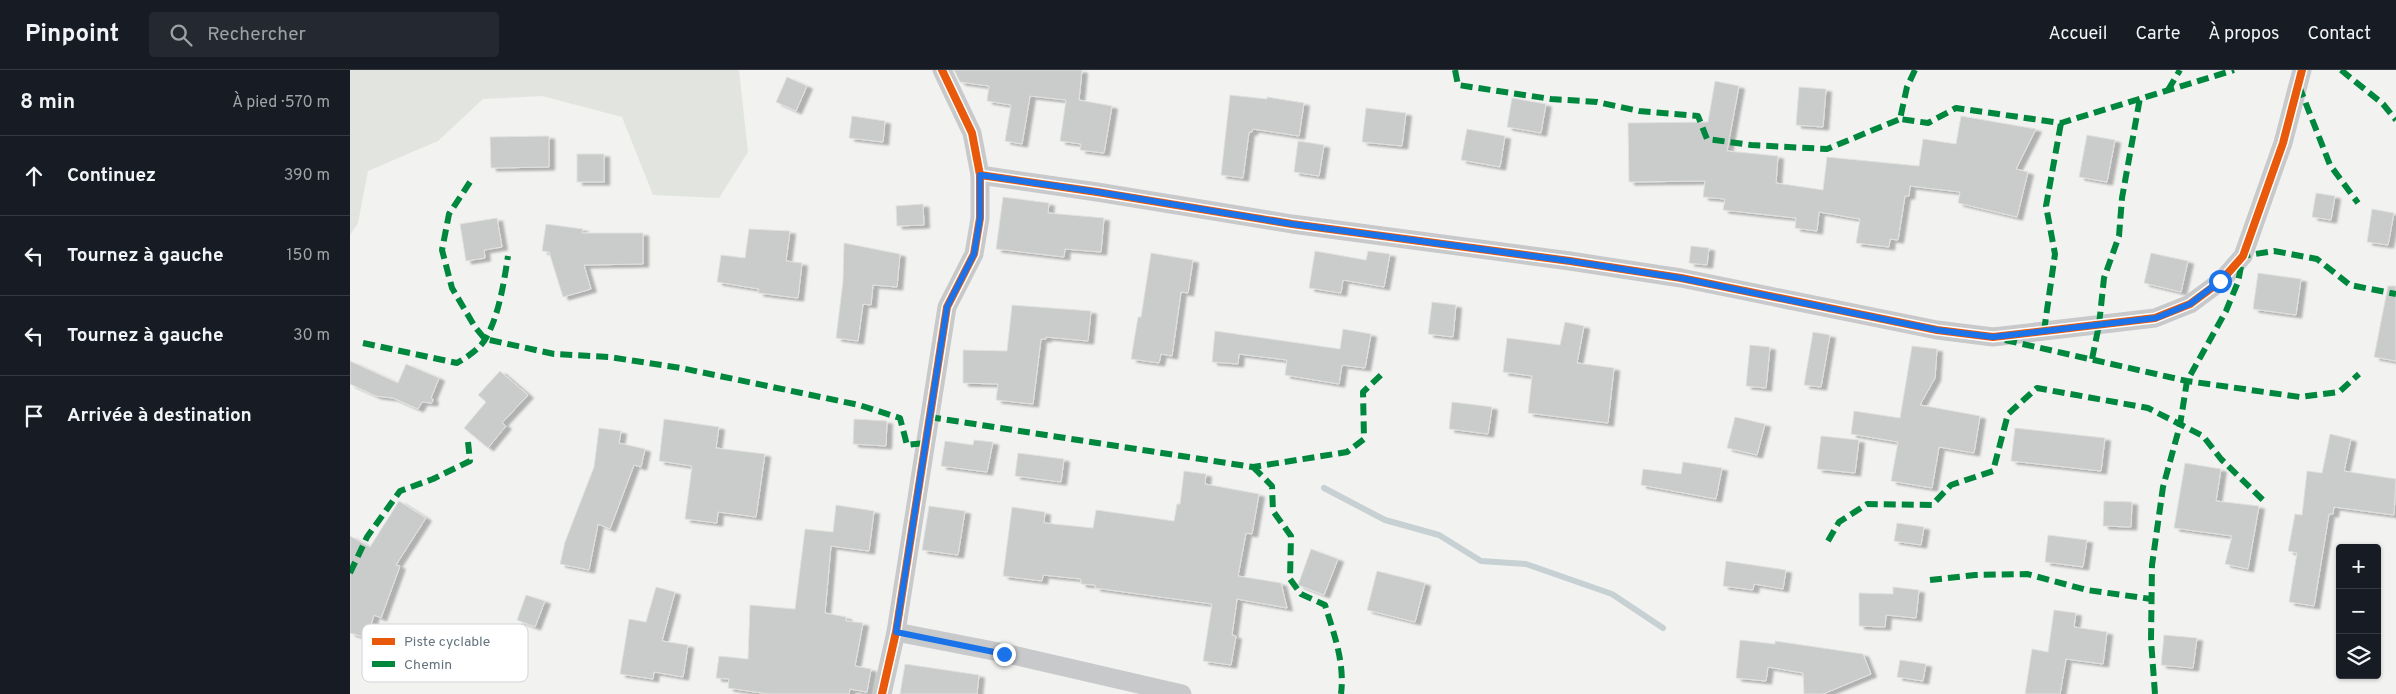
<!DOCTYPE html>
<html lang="fr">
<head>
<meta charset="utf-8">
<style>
	:root { --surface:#171b24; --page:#242831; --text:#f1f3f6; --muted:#9ea1a6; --line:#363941 }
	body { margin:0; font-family:Overpass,sans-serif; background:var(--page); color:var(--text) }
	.controls { position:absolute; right:15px; bottom:15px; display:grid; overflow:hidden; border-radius:5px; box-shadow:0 1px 4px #0004 }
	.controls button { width:45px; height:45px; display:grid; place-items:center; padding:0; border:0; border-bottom:1px solid var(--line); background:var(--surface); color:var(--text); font:25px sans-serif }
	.stop { position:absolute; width:15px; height:15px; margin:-11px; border:4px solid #1a73e8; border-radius:50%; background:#fff }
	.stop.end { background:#1a73e8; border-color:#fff; box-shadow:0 1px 5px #0008 }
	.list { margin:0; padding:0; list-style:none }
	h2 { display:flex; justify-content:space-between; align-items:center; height:65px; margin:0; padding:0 20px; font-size:21px }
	h2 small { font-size:16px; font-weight:400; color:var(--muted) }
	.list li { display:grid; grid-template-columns:32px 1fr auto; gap:15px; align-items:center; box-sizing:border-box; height:80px; padding:0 20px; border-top:1px solid var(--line) }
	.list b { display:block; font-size:19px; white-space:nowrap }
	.list em { font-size:16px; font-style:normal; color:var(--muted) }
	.icon { flex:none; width:28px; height:28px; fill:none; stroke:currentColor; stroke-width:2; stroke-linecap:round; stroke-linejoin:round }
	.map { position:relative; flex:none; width:2046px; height:624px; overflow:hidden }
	header { display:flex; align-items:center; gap:30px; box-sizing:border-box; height:70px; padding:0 25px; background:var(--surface); border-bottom:1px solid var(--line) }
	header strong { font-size:24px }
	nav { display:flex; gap:28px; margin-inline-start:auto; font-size:18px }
	.search { width:350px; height:45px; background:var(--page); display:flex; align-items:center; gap:12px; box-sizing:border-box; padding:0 18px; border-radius:5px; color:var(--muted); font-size:19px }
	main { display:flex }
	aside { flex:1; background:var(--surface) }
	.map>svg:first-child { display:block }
	.green { fill:#e2e5df }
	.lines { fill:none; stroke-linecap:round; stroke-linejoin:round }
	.stream { stroke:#c7d0d2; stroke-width:6 }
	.building { fill:#cacbcb; stroke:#e1e1e0; filter:url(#shadow) }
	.street { stroke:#c8c9ca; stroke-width:19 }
	.quiet { stroke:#00873e; stroke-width:6; stroke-dasharray:12 6; stroke-linecap:butt }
	.cycleway-casing { stroke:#fff; stroke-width:11 }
	.cycleway { stroke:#e8590c; stroke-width:8 }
	.route { stroke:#1a73e8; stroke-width:6 }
	.key { fill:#fff; stroke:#d1d5d8; stroke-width:1 }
	.key-label { font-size:14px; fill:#65747e }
</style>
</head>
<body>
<header>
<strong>Pinpoint</strong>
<div class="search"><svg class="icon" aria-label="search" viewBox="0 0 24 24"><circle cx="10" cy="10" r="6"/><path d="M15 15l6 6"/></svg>Rechercher</div>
<nav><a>Accueil</a><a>Carte</a><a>À propos</a><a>Contact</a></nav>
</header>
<main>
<aside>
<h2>8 min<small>À pied · 570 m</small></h2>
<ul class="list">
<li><svg class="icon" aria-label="ahead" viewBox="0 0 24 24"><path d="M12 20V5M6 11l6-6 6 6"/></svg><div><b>Continuez</b></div><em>390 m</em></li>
<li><svg class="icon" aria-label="left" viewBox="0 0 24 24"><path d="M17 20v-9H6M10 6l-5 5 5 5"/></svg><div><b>Tournez à gauche</b></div><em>150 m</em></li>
<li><svg class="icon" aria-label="left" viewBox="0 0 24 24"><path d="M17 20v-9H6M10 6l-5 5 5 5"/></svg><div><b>Tournez à gauche</b></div><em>30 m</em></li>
<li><svg class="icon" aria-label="arrive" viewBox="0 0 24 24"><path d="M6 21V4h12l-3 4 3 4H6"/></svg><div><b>Arrivée à destination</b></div></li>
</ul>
</aside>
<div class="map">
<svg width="2046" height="624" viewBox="0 0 2046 624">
	<defs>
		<filter id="shadow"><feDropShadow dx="5.5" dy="3" stdDeviation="1" flood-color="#0004"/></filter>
	</defs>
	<rect width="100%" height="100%" fill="#f2f2f1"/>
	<!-- green -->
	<path class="green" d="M0 0H389L398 82 369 128 303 125 272 47 192 26 133 29 88 71 18 101 8 153 0 165Z"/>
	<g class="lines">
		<!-- stream -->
		<path class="stream" d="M974 418 1035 450 1089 465 1131 491 1176 494 1262 524 1313 558"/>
	</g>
	<!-- building -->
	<g class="building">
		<path d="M604 0H732L729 30 762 36 754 83 730 80 731 74 710 71 716 30 680 26 672 74 655 71 661 35 637 31 639 16 610 12Z"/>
		<path d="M437 7 457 16 446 41 426 32Z"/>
		<path d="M1365 11 1389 16 1377 81 1428 86 1426 113 1473 120 1477 87 1569 96 1573 69 1606 74 1611 46 1686 59 1666 99 1678 102 1667 147 1608 133 1610 122 1560 116 1559 126H1555L1548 170 1540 169 1539 177 1506 173 1510 149 1469 142 1467 161 1445 158 1446 148 1373 140 1375 129 1353 127 1355 111 1279 112 1278 53 1358 52Z"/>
		<path d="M1449 17 1476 19 1473 57 1446 55Z"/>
		<path d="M880 25 917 29V27L954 33 949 66 903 59 902 62H899L893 108 871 105Z"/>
		<path d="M1162 28 1196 34 1191 63 1157 57Z"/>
		<path d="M1016 38 1056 43 1052 76 1012 72Z"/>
		<path d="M502 46 535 51 533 72 499 68Z"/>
		<path d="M1117 59 1155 66 1150 97 1111 90Z"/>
		<path d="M1737 65 1765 70 1757 112 1729 107Z"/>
		<path d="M199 66V97L141 98 140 67Z"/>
		<path d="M948 71 974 75 969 106 944 102Z"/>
		<rect x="227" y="84" width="27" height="28"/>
		<path d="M1966 123 1985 126 1981 150 1962 147Z"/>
		<path d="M653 127 699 133 698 143 754 148 751 182 715 179 714 187 646 179Z"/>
		<path d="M573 134 574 155 547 156 546 136Z"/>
		<path d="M2022 139 2044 143 2038 175 2017 172Z"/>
		<path d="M147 148 152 177 134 180 135 188 116 191 110 154Z"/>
		<path d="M196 154 233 159 232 163H293V194L234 195 241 219 213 227 199 182 192 181Z"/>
		<path d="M399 159 440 161 436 191 452 193 448 228 408 223 409 219 367 212 371 185 395 188Z"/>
		<path d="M494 173 550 184 547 217 523 215 521 235 513 234 508 271 486 268 493 211Z"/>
		<path d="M1341 176 1359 178 1357 195 1339 193Z"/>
		<path d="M965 181 1016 190 1018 181 1040 184 1034 217 993 210 991 223 959 218Z"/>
		<path d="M801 183 843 190 838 223 831 222 822 286 811 284 809 293 781 289 788 247H791Z"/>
		<path d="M1801 183 1838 191 1831 222 1794 213Z"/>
		<path d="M1908 203 1951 209 1946 245 1903 239Z"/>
		<path d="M2038 216H2046V291L2024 287Z"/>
		<path d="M1082 232 1106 235 1103 267 1078 264Z"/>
		<path d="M662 235 741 241 738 271 696 267V269H691L683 334 646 330 648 314 613 313V280L657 281Z"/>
		<path d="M1215 252 1234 256 1227 293 1264 298 1258 353 1178 343 1182 306 1153 302 1157 268 1210 275Z"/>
		<path d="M993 259 1021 264 1015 298 992 295 989 314 935 305 937 290 889 284 888 294 862 292 865 261 990 279Z"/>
		<path d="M1463 262 1480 265 1471 317 1454 315Z"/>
		<path d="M1400 275 1420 277 1416 318 1396 316Z"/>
		<path d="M1562 276 1587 279 1585 308 1570 335 1630 346 1624 383 1589 377 1582 418 1541 411 1548 372 1501 364 1504 341 1550 348Z"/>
		<path d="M0 291 48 313 56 294 89 308 81 328 83 329 82 333 72 332 68 339 43 328 26 326 0 314Z"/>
		<path d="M150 301 178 325 152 353 156 356 138 378 114 358 136 332 128 325Z"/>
		<path d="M1102 332 1142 337 1138 364 1099 359Z"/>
		<path d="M1385 347 1415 354 1407 385 1377 378Z"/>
		<path d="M314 349 369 357 366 378 415 384 406 447 368 442 367 453 335 449 342 396 309 391Z"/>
		<path d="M504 349 537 351 536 376 503 374Z"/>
		<path d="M249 358 271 361 269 373 295 379 291 397 284 395 260 459 248 454 239 500 210 494 215 472 244 397Z"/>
		<path d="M1665 358 1755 368 1751 401 1661 391Z"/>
		<path d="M1980 364 2001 369 1994 401 2046 409 2044 445 1984 437 1983 444H1979L1964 536 1939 532 1947 483 1938 481 1945 444 1952 445 1957 401 1972 403Z"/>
		<path d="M1471 366 1509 370 1505 403 1467 399Z"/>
		<path d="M624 370 643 372 637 402 591 396 595 371 623 375Z"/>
		<path d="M668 383 714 389 711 412 665 406Z"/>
		<path d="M1333 392 1372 398 1366 429 1291 415 1293 399 1331 404Z"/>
		<path d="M1835 393 1871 399 1866 431 1909 436 1898 499 1875 494 1882 466 1824 458Z"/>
		<path d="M834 401 856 404 855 414 909 424 902 464 896 463 888 506 931 513 937 538 887 529 882 565 886 566 881 595 853 591 862 534 745 518V515L731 514V509L693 505 692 511 653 506 662 437 695 442 694 453 743 458 746 440 824 451 827 434H830Z"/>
		<path d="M49 431 76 448 46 495 50 496 31 548 24 545 17 568 0 563V466L20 477Z"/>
		<path d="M1754 431 1782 432 1781 457 1753 456Z"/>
		<path d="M486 435 524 441 519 481 481 476 475 543 496 547V551L513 553 505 596 521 599 517 622 500 619 499 624H419L378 618 379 609 366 608 369 586 398 589 400 535 445 539 455 459 483 462Z"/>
		<path d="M579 436 615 441 608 485 572 480Z"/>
		<path d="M1547 453 1574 457 1571 475 1544 471Z"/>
		<path d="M1698 465 1737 470 1733 497 1695 492Z"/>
		<path d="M961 479 988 489 974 525 948 515Z"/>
		<path d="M1376 491 1436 500 1433 519 1404 514 1403 520 1373 516Z"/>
		<path d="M1027 501 1075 513 1065 552 1017 540Z"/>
		<path d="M306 517 325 522 312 571 338 575 333 607 304 602 303 609 270 604 279 549 296 552Z"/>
		<path d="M1543 517 1569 520 1566 548 1536 545 1535 557 1509 556V523L1543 524Z"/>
		<path d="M176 525 195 531 185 557 167 550Z"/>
		<path d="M1704 540 1726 543 1724 557 1757 562 1753 594 1716 589 1710 624H1675L1682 579 1698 582Z"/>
		<path d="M1814 565 1847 568 1843 598 1811 595Z"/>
		<path d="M1390 570 1425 574V571L1513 584 1521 604 1473 624H1454L1453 603 1418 597 1416 611 1386 608Z"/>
		<path d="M1550 590 1576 594 1573 611 1547 607Z"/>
		<path d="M555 594 629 605 627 624H550Z"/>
	</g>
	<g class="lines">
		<!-- street -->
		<g class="street">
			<path d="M630 105 747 122 942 154 1220 191 1331 208 1587 260 1643 267 1805 248 1840 234 1871 211 1893 186 1933 73 1952 0"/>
			<path d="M546 562 654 583 832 624"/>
			<path d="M532 624 546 562 597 237 624 184 630 148V105L622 63 592 0"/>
		</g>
		<!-- quiet -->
		<g class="quiet">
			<path d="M1105 0 1108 15 1201 29 1247 32 1289 41 1348 46 1357 69 1401 75 1477 79 1550 49"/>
			<path d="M1565 0 1557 17 1550 49 1578 53 1606 38 1711 53 1884 0"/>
			<path d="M1991 0 2033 34 2046 50"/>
			<path d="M1949 16 1980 95 2008 133"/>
			<path d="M1818 20 1830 0"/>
			<path d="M120 112 99 144 92 180 102 218 125 257 135 269 204 284 259 287 331 298 509 335 550 348 557 375 575 373"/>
			<path d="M1694 261 1705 184 1696 136 1711 53"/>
			<path d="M1655 270 1837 311 1950 327 1989 322 2009 304"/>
			<path d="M13 273 107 293C117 287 130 279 136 268 149 245 154 212 158 186"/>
			<path d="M1742 289 1749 255 1754 208 1769 166 1772 128 1790 28"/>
			<path d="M579 347 903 397 997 382 1014 369 1013 322 1032 304"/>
			<path d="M903 397 922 416 923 441 941 466 940 509 951 524 975 535C984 564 995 593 991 624"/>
			<path d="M1478 471 1489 452 1517 434 1582 435 1601 415 1643 401 1658 344 1687 318 1798 338 1853 366 1871 389 1915 432"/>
			<path d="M0 503 17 467 50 421 83 409 120 391 118 372"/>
			<path d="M1580 510 1625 505 1677 504 1737 520 1801 529"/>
			<path d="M1805 624 1801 570 1802 495 1813 417 1830 355 1837 311 1876 241 1888 212 1893 186 1924 181 1967 189 2000 215 2046 224"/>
		</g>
		<!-- cycleway casing -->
		<g class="cycleway-casing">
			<g id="cycleway">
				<path d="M630 105 747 122 942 154 1220 191 1331 208 1587 260 1643 267 1805 248 1840 234 1871 211 1893 186 1933 73 1952 0"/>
				<path d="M532 624 546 562 597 237 624 184 630 148V105L622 63 592 0"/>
			</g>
		</g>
		<!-- cycleway -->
		<use href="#cycleway" class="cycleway"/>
	</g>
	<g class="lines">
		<!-- route -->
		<path class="route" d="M654 584 546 562 597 237 624 184 630 148V105L748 122 942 154 1220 191 1330 208 1587 260 1643 267 1806 248 1840 234 1870 211"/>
	</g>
	<!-- legend -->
	<rect x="12" y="554" width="166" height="58" rx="8" class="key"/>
	<rect x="22" y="568" width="23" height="7" fill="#e8590c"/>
	<rect x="22" y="591" width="23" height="6" fill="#00873e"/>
	<g class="key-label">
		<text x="54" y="576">Piste cyclable</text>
		<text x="54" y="599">Chemin</text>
	</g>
</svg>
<div class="controls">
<button>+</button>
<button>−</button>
<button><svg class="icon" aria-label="layers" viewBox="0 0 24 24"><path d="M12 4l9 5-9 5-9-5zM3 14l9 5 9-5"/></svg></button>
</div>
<div class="stop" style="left:1870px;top:211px"></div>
<div class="stop end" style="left:654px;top:584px"></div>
</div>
</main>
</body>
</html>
